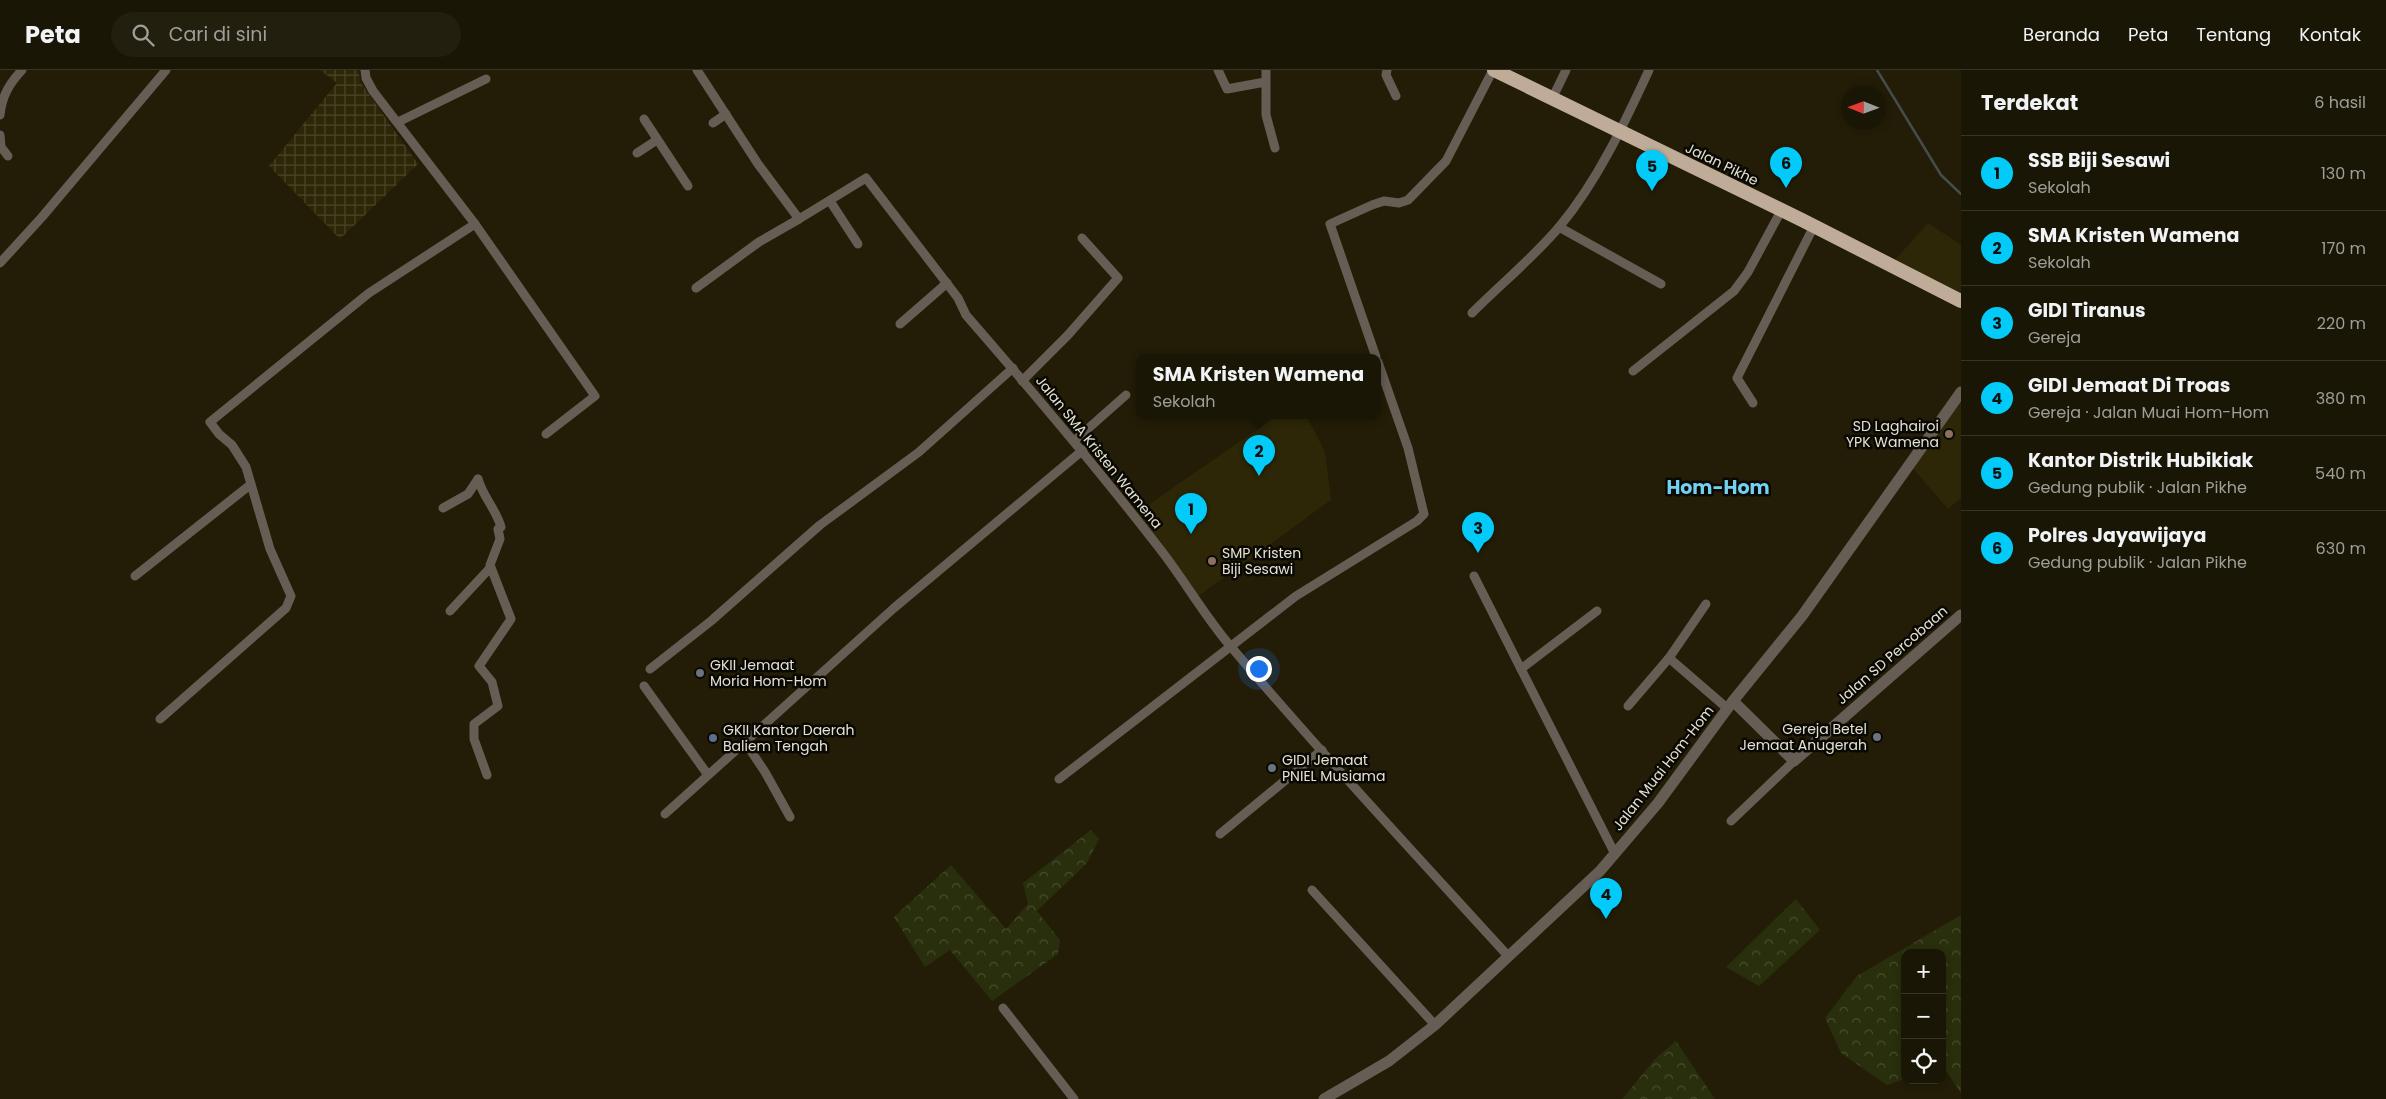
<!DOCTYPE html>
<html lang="id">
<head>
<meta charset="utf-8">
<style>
	:root { --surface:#1a1605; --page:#231f0f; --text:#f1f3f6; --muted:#9f9f9a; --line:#383527; --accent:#02cbf9 }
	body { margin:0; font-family:Poppins,sans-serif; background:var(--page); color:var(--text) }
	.controls { position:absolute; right:15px; bottom:15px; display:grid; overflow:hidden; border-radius:10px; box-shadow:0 2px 8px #0003 }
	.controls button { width:45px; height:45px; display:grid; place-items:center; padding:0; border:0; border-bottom:1px solid var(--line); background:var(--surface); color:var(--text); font:25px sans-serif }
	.compass { position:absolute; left:1841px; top:15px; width:45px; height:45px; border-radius:50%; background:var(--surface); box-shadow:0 2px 8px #0003; rotate:271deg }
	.you { position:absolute; left:1258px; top:598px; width:18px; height:18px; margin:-12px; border:4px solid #fff; border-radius:50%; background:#1a73e8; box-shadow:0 0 0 8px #1a73e833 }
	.badge { display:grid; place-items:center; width:32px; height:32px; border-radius:50%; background:var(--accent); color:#111; font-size:16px; font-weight:700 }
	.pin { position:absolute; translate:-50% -41px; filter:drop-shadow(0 1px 2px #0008) }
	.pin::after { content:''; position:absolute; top:26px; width:18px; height:15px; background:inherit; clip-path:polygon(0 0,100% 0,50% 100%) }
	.popup { position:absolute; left:1136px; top:284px; width:245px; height:65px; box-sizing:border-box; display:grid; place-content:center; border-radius:10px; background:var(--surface); filter:drop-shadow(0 1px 4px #0005); font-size:16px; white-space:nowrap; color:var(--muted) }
	.popup b { font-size:19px; color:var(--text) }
	.popup::after { content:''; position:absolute; left:50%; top:100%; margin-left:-10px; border:10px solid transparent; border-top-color:var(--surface) }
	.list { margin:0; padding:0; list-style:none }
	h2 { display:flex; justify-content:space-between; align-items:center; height:65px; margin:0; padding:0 20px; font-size:21px }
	h2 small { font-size:16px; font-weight:400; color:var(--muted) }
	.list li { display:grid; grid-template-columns:32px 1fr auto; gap:15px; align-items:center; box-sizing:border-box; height:75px; padding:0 20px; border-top:1px solid var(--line) }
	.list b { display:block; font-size:19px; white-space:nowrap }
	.list p { margin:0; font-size:16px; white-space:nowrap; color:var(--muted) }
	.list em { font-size:16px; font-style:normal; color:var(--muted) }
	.icon { flex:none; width:28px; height:28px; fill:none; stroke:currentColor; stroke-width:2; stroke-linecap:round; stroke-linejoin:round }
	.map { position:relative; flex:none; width:1961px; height:1029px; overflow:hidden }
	header { display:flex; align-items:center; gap:30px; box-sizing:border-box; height:70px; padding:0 25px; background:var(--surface); border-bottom:1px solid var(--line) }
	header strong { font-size:24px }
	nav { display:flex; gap:28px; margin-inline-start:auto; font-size:18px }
	.search { width:350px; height:45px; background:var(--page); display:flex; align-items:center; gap:12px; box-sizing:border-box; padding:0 18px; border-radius:28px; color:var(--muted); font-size:19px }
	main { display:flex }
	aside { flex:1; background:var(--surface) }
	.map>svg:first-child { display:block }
	.built { fill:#2d2607 }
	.industrial { fill:url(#industrial-grid) }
	.forest { fill:url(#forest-crowns) }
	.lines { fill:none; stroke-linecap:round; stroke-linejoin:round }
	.stream { stroke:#454c4c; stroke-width:2.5 }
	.minor { stroke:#665e55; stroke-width:9 }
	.tertiary { stroke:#665e55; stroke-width:11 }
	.trunk { stroke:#beac98; stroke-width:14 }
	.education-dot { fill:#8d6e63; stroke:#0a0802; stroke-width:2 }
	.worship-dot { fill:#6b7280; stroke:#0a0802; stroke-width:2 }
	.service-dot { fill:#5c6f8a; stroke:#0a0802; stroke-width:2 }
	.labels { text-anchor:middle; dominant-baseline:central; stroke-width:5; stroke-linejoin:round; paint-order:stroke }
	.street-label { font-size:14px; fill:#e4e1d4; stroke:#0a0802 }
	.poi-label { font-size:14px; fill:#e4e1d4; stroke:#0a0802; text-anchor:start }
	.district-label { font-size:19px; font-weight:bold; fill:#72d0f0; stroke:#0a0802 }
</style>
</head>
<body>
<header>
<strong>Peta</strong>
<div class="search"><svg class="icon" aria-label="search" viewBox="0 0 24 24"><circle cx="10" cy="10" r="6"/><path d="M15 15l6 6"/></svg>Cari di sini</div>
<nav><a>Beranda</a><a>Peta</a><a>Tentang</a><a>Kontak</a></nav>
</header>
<main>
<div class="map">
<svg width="1961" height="1029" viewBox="0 0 1961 1029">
	<defs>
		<pattern id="industrial-grid" width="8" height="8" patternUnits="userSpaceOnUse" patternTransform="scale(1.25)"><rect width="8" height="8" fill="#2d2607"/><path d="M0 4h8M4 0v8" fill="none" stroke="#4b452a"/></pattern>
		<pattern id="forest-crowns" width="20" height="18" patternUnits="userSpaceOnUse" patternTransform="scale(1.25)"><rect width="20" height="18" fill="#292f0c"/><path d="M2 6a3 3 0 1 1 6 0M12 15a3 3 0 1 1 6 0" fill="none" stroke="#484d2e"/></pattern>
	</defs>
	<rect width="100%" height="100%" fill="#231d07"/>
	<!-- built -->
	<g class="built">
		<path d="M1928 153 1961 175V224L1895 190Z"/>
		<path d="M1961 332V428L1948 439 1912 397Z"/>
		<path d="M1278 345H1306L1325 382 1331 430 1196 528 1132 446Z"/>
	</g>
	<!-- industrial -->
	<path class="industrial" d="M320 0H358L361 13 418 94 340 169 269 96 337 13Z"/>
	<!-- forest -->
	<g class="forest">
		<path d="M1091 760 1099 769 1087 793 1037 841 1060 870 1058 884 992 931 950 880 925 897 894 847 951 795 1006 859 1028 834 1023 813Z"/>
		<path d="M1796 829 1820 860 1759 916 1726 897Z"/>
		<path d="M1961 845V1023L1942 995V883H1905V1009L1887 1015 1841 983 1825 948 1857 906Z"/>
		<path d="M1676 971 1715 1029H1622L1656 988Z"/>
	</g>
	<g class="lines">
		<!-- stream -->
		<path class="stream" d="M1877 0 1941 105 1961 124"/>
		<!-- minor -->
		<g class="minor">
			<path d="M365 0 366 8 373 21 475 154 595 326 546 364"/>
			<path d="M697 0 758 94 799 149 866 108 958 228 966 245C1033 322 1098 399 1160 479 1185 511 1205 547 1232 578 1321 683 1415 784 1508 886"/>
			<path d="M1218 0 1227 19 1265 12"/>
			<path d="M1266 0V45L1275 78"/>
			<path d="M1387 0 1386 5 1396 26"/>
			<path d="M1552 29 1566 0"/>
			<path d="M0 45C2 26 9 14 22 0"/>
			<path d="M644 49 688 116"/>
			<path d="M398 52 486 9"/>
			<path d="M713 53 726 44"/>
			<path d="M0 65 1 77 8 86"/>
			<path d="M637 83 657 70"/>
			<path d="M830 131 858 174"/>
			<path d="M1559 157 1661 214"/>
			<path d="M0 193 42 147 166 0"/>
			<path d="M696 218 759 172 799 149"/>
			<path d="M1472 243C1501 214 1534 187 1560 156 1598 110 1624 54 1649 0"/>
			<path d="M900 254 947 213"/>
			<path d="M1376 287 1330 154 1372 135 1384 131 1399 133 1408 130 1446 91 1493 0"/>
			<path d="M1633 301 1734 221 1748 202 1781 141"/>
			<path d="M1022 311 1068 265 1118 208 1082 168"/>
			<path d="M1753 333 1737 308 1814 156"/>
			<path d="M1074 371 1126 325"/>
			<path d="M478 409C483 427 496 439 501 457L498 459 500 469 490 495 511 549 479 596 492 612 498 636 474 654V669L487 705"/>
			<path d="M443 438 468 424 478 409"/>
			<path d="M135 506 250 415"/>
			<path d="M1474 506 1521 599"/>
			<path d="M450 541 490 498"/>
			<path d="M1597 541 1521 599 1615 784"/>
			<path d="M1669 588 1728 639"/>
			<path d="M650 599 711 551 820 455 919 382 1013 298"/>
			<path d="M644 616 708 705"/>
			<path d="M1628 636 1669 588 1706 534"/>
			<path d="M160 649 286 538 291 526 270 479 246 397 232 375 219 364 210 352 369 223 475 154"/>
			<path d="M745 672 765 702 790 747"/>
			<path d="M1059 709 1296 526 1417 451 1424 444 1408 378 1378 292"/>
			<path d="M665 744 894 538 1083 380"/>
			<path d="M1731 751 1794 691"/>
			<path d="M1220 764 1322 680"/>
			<path d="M1312 820 1435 955"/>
			<path d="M1003 938 1074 1029"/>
		</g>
		<!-- tertiary -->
		<g class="tertiary">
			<path d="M1733 631 1794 691 1961 545"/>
			<path d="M1324 1029 1389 991 1435 955 1600 801 1658 733 1733 631 1802 546 1961 322"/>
		</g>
		<!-- trunk -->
		<path class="trunk" d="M1494 0 1802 150 1961 231"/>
	</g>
	<!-- markers -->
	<g class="education-dot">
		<circle cx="1949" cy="364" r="5"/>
		<circle cx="1212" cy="491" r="5"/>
	</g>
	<g class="worship-dot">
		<circle cx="700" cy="603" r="5"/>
		<circle cx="1877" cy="667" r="5"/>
		<circle cx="1272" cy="698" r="5"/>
	</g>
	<circle class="service-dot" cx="713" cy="668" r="5"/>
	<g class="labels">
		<!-- street labels -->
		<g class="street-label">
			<text transform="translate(1722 94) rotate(26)">Jalan Pikhe</text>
			<text transform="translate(1099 382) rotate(51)">Jalan SMA Kristen Wamena</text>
			<text transform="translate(1892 585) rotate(-41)">Jalan SD Percobaan</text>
			<text transform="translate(1663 698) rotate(-52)">Jalan Muai Hom-Hom</text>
		</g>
		<!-- poi labels -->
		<g class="poi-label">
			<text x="1939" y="356" text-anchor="end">SD Laghairoi<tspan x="1939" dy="16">YPK Wamena</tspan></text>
			<text x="1222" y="483">SMP Kristen<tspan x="1222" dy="16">Biji Sesawi</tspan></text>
			<text x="710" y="595">GKII Jemaat<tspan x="710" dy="16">Moria Hom-Hom</tspan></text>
			<text x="1867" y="659" text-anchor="end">Gereja Betel<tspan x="1867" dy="16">Jemaat Anugerah</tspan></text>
			<text x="723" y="660">GKII Kantor Daerah<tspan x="723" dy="16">Baliem Tengah</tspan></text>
			<text x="1282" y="690">GIDI Jemaat<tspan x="1282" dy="16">PNIEL Musiama</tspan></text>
		</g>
		<!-- district labels -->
		<g class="district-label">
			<text x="1718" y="417">Hom-Hom</text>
		</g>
	</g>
</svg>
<div class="controls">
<button>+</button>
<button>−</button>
<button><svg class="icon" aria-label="locate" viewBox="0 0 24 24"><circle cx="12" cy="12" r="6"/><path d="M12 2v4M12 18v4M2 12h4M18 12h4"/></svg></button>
</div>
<svg class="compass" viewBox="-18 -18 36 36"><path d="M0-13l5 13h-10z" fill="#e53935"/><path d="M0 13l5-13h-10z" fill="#9f9f9a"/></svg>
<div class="you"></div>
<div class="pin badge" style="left:1191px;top:464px">1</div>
<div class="pin badge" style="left:1259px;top:406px">2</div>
<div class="popup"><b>SMA Kristen Wamena</b>Sekolah</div>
<div class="pin badge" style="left:1478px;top:483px">3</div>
<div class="pin badge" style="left:1606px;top:849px">4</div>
<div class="pin badge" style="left:1652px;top:121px">5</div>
<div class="pin badge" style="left:1786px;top:118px">6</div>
</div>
<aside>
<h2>Terdekat<small>6 hasil</small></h2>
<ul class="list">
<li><span class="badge">1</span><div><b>SSB Biji Sesawi</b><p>Sekolah</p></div><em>130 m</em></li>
<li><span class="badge">2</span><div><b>SMA Kristen Wamena</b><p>Sekolah</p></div><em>170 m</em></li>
<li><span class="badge">3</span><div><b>GIDI Tiranus</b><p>Gereja</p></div><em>220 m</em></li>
<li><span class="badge">4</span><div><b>GIDI Jemaat Di Troas</b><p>Gereja · Jalan Muai Hom-Hom</p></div><em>380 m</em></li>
<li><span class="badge">5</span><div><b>Kantor Distrik Hubikiak</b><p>Gedung publik · Jalan Pikhe</p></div><em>540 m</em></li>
<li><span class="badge">6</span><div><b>Polres Jayawijaya</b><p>Gedung publik · Jalan Pikhe</p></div><em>630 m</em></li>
</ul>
</aside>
</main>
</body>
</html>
